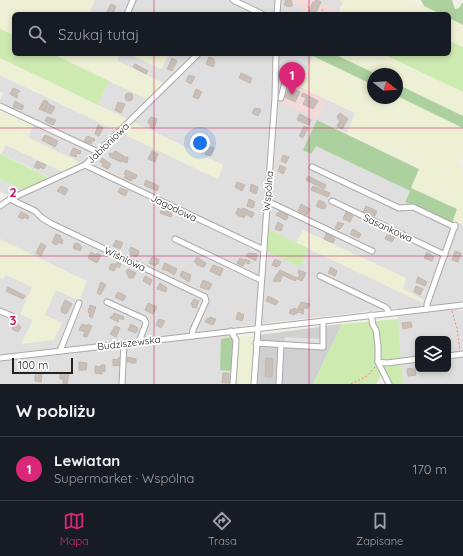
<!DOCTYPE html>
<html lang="pl">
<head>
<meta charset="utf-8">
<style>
	:root { --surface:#171b24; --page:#242831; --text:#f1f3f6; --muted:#9ea1a6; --line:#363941; --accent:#db2777 }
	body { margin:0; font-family:Quicksand,sans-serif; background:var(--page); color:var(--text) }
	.controls { position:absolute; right:12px; bottom:12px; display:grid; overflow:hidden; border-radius:6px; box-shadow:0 2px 6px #0003 }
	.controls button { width:36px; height:36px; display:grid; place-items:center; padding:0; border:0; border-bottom:1px solid var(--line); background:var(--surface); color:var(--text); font:20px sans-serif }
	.compass { position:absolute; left:367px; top:68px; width:36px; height:36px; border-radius:50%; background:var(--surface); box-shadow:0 2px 6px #0003; rotate:107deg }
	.scale { position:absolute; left:12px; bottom:10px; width:61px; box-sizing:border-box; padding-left:4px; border:2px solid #222; border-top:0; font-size:11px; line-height:14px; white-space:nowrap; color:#222; -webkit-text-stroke:3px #fff; paint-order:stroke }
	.you { position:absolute; left:200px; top:143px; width:14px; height:14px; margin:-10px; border:3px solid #fff; border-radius:50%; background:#1a73e8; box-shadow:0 0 0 6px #1a73e833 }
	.badge { display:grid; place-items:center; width:26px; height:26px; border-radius:50%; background:var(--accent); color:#fff; font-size:13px; font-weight:700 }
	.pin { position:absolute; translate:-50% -33px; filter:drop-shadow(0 1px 2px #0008) }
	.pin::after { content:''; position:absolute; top:21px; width:14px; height:12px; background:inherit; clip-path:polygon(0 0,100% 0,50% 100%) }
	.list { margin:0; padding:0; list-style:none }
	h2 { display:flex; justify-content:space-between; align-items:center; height:52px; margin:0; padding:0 16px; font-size:17px }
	h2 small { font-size:13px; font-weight:400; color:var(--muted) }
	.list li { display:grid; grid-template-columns:26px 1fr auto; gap:12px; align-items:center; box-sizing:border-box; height:64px; padding:0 16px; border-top:1px solid var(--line) }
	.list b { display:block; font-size:15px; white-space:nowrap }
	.list p { margin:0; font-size:13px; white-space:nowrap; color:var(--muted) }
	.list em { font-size:13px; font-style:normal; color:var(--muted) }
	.icon { flex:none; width:22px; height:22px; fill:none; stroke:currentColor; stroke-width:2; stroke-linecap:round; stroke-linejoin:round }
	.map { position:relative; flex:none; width:463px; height:384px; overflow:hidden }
	.search { position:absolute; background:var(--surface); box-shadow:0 2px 6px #0003; left:12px; right:12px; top:12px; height:44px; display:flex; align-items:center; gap:10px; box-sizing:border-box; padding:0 14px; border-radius:6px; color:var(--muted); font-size:15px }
	.sheet { height:116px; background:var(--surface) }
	nav { display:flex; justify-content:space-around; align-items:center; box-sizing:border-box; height:56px; border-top:1px solid var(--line); background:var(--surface); font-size:11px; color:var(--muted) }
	nav a { display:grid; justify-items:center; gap:2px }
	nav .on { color:var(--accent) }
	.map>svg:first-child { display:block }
	.residential { fill:#e0dfdf; fill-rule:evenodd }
	.commercial { fill:#f2dad9 }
	.religious { fill:#d0d0d0 }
	.farmland { fill:#eef0d5 }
	.grass { fill:#cdebb0 }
	.forest { fill:#add19e }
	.parking { fill:#e2e2e2 }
	.building { fill:#c7bfb8; stroke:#c4b6ab }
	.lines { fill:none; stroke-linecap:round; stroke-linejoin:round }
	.minor-casing { stroke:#a9a9a9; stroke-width:7 }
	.path { stroke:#fa8072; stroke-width:1; stroke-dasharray:2 2; stroke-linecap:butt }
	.minor { stroke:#fff; stroke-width:5 }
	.grid { fill:none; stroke:#c2185b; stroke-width:1; stroke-opacity:0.55 }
	.labels { text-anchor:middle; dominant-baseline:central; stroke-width:3.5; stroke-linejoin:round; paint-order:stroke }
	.street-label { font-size:10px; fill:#222; stroke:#fff }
	.grid-label { font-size:13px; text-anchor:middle; font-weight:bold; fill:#c2185b; stroke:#fff; stroke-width:3.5; stroke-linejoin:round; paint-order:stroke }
</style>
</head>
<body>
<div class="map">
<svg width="463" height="384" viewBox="0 0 463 384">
	<rect width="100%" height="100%" fill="#f2efe9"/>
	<!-- residential -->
	<g class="residential">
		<path d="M95 0H340L343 2 339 11 346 14H95L90 12Z"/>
		<path d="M120 54H130L161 69 169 54H314L303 78 280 68 279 77 356 113 347 133 317 120 311 154 315 145 410 191 405 201 453 223V221L463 225V300L458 311 463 310V384H403L397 308 241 326 234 337 231 384H0V205L11 197 0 191V179L24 190 51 178 1 154 6 144 65 173 27 137 0 107V99L3 93 0 92V75L218 179 223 165 98 105 109 81 149 100 165 84 117 61ZM418 339H448V369H418Z"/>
	</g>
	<!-- commercial -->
	<g class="commercial">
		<path d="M290 0H316L346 14H300L303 7Z"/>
		<path d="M279 77 326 99 317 120 278 101Z"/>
	</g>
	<!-- religious -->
	<path class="religious" d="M342 324 313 384H255L258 335Z"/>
	<!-- farmland -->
	<g class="farmland">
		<path d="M0 0H95L90 12 95 14H14V35L0 29Z"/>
		<path d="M340 0H411L441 14H346L339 11 343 2Z"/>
		<path d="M449 18 463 25V47L449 41Z"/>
		<path d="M53 54H120L117 61 165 84 149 100Z"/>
		<path d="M130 54H169L161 69Z"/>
		<path d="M334 54H383L463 92V116L397 84V74H376Z"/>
		<path d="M313 56 373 85V98H397V96L463 128V159L458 162 463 168V225L453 221 456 209 411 188 419 168 347 133 355 113 279 77 280 67 303 78Z"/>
		<path d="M0 58 223 166 218 179 0 75Z"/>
		<path d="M0 107 34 124 28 137 83 164 65 173 6 145 0 154Z"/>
		<path d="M303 230 406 278 403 289 426 301 425 304 296 243Z"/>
		<path d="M0 239 87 281 79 301 56 290 45 315 62 323 54 340 21 344 33 320 20 314 32 287 6 275 3 279 0 278Z"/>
		<path d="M256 336 253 384H235L237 337Z"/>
	</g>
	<!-- grass -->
	<g class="grass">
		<path d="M0 29 14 35V54H53L109 81 98 105 0 58Z"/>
		<path d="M449 41 463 47V92L383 54H449Z"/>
		<path d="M0 154 52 179 24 190 0 179Z"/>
		<path d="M268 229 309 249 300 267 266 251Z"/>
		<path d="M398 319 403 384H388L382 373 376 384H313L342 324Z"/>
	</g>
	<!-- forest -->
	<g class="forest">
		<path d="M421 0H452L455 9 459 8 463 2V25L449 18V14H441L424 6Z"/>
		<path d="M314 54H334L376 74H373V85L313 56Z"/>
		<path d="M397 84 463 116V128L397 96Z"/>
		<path d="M317 120 419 169 411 188 457 209 452 223 405 202 410 191 316 146 311 154 303 150Z"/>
		<path d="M234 337 232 371 220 370 221 339Z"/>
	</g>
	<!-- parking -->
	<path class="parking" d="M285 337 321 339V346L284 343Z"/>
	<!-- building -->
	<g class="building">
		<path d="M286 0 292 1 291 2 293 5 290 7 284 5Z"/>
		<path d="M316 0 321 2 315 14 309 10 313 2H315Z"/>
		<path d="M111 4 116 6 113 14H106Z"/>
		<path d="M209 57 214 59 213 61 215 62 213 67 206 64Z"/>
		<path d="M172 58 177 61 172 71 167 69Z"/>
		<path d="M135 64 148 71 146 74 133 67Z"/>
		<path d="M241 73 252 78 250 83 239 78Z"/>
		<path d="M189 75 195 77 191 84 186 81Z"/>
		<path d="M290 87 300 92 295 102 285 97Z"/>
		<path d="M13 88 20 91 16 95 18 96 17 98 10 94Z"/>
		<path d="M196 89 202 92 198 99 193 97Z"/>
		<path d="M303 93 318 101 313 109 303 104 306 98 301 96Z"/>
		<circle cx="129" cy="97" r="4"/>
		<path d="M44 100 48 102 44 111 39 109Z"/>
		<path d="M15 101 24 106 22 110 13 107Z"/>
		<path d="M118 102 125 104 121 113 115 110Z"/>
		<path d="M47 103 55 107 51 114 44 111Z"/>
		<path d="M255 108 257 109 258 108 261 110 258 116 252 113Z"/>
		<path d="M340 113 348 119 342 129 337 126 340 121 338 120V118L337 116Z"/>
		<path d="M300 114 311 120 309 125 297 120Z"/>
		<path d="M47 117 56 120 53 125 45 121Z"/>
		<path d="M151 117 157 119 154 129 150 127 151 125 148 123V121Z"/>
		<path d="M98 125 103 128 99 136 95 134Z"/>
		<path d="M304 126 308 128 303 138 299 136Z"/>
		<path d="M45 135 58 141 55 147 42 140Z"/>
		<path d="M87 136 95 139 94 141H92L91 144 84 141Z"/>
		<path d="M209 146 214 148 211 156 205 154Z"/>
		<path d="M73 148 81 151 80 154 77 153 76 157 70 155Z"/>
		<path d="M115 151 124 156 123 157H128L127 163 122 161 121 162 110 157 109 153 113 154Z"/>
		<path d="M152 151 158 154 155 162 148 159Z"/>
		<path d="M283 155 289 157 286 163 281 161Z"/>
		<path d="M102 158 111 164 108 169 102 166 103 163 100 162Z"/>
		<path d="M37 161 46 165 44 169 40 167 39 169 34 167Z"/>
		<path d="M280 165 286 168 283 174 278 171Z"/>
		<path d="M126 170 137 175 135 179 133 178 131 181 124 178 126 175 124 174Z"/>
		<path d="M308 176 326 185 324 189 306 180Z"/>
		<path d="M146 180 159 186 157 191 144 185Z"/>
		<path d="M237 182 245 185 242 191 235 187Z"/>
		<path d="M251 184 258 187 256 194 250 191Z"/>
		<path d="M61 186 68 189 65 195 57 191Z"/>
		<path d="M313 186 330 193 328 197 311 190Z"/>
		<path d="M120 188 128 191 125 196 118 192Z"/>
		<path d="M249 199 255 202 253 208 247 206Z"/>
		<path d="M319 200 325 203V205H326L325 209 323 208 322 209 316 206Z"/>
		<path d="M301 204 310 209 307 215 298 211Z"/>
		<path d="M366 206 377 211 375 216 363 212Z"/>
		<path d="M162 208 173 212 171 217 160 213Z"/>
		<path d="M238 208 242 210 243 208 254 213 252 218 246 214 244 218 237 215 236 213Z"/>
		<path d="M280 211 288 215 287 219 285 220 276 215 277 213H279Z"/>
		<path d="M21 212 29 216 28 219 24 217 23 219 18 217Z"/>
		<path d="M346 212 353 216 350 222 343 219Z"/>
		<path d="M278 222 283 225 281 231 275 229Z"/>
		<path d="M338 222 344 224 339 230 335 228Z"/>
		<path d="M353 229 361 234 359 238 350 234Z"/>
		<path d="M326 233 333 237 332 238 335 239 333 243 324 239Z"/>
		<path d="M388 233 395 237 392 242 385 239Z"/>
		<path d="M56 234 61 236 60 239 63 240 62 244 58 242 57 245 52 243Z"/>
		<path d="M116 240 123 243 120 249 113 246Z"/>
		<path d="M41 243 46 246 41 256 36 253Z"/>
		<path d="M75 243 79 244 82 247 80 251 73 248Z"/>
		<path d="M131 247 139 251 138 255 136 257 130 254 131 252 129 251Z"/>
		<path d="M455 251 461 253 458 262 452 260Z"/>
		<path d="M91 252 96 255 97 253 101 255 97 263 88 258Z"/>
		<path d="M427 252 434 257 432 261 424 258Z"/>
		<path d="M248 253 257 254 256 261 246 256Z"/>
		<path d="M152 257 159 259 158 264H156L155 266 149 263Z"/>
		<path d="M197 257 206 263 204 267 197 265V264L194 262Z"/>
		<path d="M240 258 244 260 245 259 250 261 249 264 245 262 243 266 240 265 237 263Z"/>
		<path d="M275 259 281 262 279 266 278 265 277 267 272 265Z"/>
		<path d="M117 262 121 264 119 268 117 266 114 271 109 269 111 264H116Z"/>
		<path d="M165 263 171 266 168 271 162 269Z"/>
		<path d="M213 265 223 269 220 276 210 271Z"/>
		<path d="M171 266 177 269 174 275 168 271Z"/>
		<path d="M331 267 337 271 335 276 328 273Z"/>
		<path d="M128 269 136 273 133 278H129L126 271Z"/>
		<path d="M280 270 297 278 295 281 278 273Z"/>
		<path d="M299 270 306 273 302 281 297 279 300 274 298 273Z"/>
		<path d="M182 271 191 275 189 282 180 276Z"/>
		<path d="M277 274 282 276 280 282 277 280 276 282 273 281Z"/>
		<path d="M145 276 152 280 150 285 143 281Z"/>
		<path d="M418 277 427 282 425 286 416 282Z"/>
		<path d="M203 280 212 284 209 290 200 287Z"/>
		<path d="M101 282 106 285 100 295 97 293Z"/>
		<path d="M160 283 167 288 166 292 157 289Z"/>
		<path d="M416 286 423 289 420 295 414 292Z"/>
		<path d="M8 287 25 296 23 299 6 291Z"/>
		<path d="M118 292 126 296 123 301 115 297Z"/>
		<path d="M268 296 278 301 276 305 266 301Z"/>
		<path d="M194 299 199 301 196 308 192 307 193 305 191 304Z"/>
		<path d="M65 300 72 304 66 314 61 312 62 310 61 309Z"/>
		<path d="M301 302 310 304 308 308H304L303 310 298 308Z"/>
		<path d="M148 303 157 307 153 314 145 310Z"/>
		<path d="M90 305 96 307 92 318 89 316 90 313 88 312Z"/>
		<path d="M294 308 298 310V308L304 311 303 314 299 312 293 315 289 313 291 309 293 310Z"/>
		<path d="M238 312 244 315 242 321 236 319Z"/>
		<path d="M114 313 124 317 123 320 119 318 118 322 110 318 111 316H113Z"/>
		<path d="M210 317 216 319 213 325 205 322 207 318 209 319Z"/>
		<path d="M159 319 165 321 161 328 156 325Z"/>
		<path d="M16 322 18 323V325L21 327 18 332 12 329Z"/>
		<path d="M411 322 412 327 403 329 402 323Z"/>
		<path d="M82 324 87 326 88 324 92 326 87 337 83 336 85 332 79 330Z"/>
		<path d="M131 324 138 328 136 333 128 330Z"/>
		<path d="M115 326 120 328 116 337 110 334Z"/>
		<path d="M127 357 136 359V363H131V362H127Z"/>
		<path d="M118 358H121L120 365 113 366V359L118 360Z"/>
		<path d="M266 358 273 359 272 377H265Z"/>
		<path d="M79 362 87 363 86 370H79Z"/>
		<path d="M101 365H105V372L102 371V374L95 373V366L100 367Z"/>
		<path d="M411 368V369H415L416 375 408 376 407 369Z"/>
		<path d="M38 373H42L41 382 35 381V375L38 376Z"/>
		<path d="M60 373H69L67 384H63V379H60Z"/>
		<path d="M223 373H229V383H222Z"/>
	</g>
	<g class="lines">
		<!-- minor casing -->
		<g class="minor-casing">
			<g id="minor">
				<path d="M233 0 262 14"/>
				<path d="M127 14 133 0"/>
				<path d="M277 14 278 0"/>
				<path d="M281 98 285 82"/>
				<path d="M0 106 98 152"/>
				<path d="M85 165 264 250"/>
				<path d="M312 167 399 208 413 207 455 227"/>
				<path d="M10 199 35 211 42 218 52 224 205 297 206 301 193 330 192 336"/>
				<path d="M267 201 372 251"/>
				<path d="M332 201 445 255"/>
				<path d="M0 206 10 199 85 165 198 54"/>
				<path d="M175 239 261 280"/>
				<path d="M320 276 385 307 388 310V313"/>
				<path d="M107 302 144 319 146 323 139 342"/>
				<path d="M427 309V304L455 225"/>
				<path d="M0 311 12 316"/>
				<path d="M371 315 373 325 376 330 378 346V362L389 384"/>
				<path d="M231 331 236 340 233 384"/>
				<path d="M256 343 323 347V321"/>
				<path d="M60 351 79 303"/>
				<path d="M448 356 463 354"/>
				<path d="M0 358 463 305"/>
				<path d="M378 362 387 363 418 359"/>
				<path d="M122 384 124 343"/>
				<path d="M254 384 275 98 276 54"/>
				<path d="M279 384 281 345"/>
			</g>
		</g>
		<!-- path -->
		<g class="path">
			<path d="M308 6 309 12 312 14"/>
			<path d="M320 14 323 9"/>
			<path d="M452 311 457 329 460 350"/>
			<path d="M351 384 367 376 376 366"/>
		</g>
		<!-- minor -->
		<use href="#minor" class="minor"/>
	</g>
	<!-- grid -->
	<path class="grid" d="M154 0V14M309 0V14M154 54V384M309 54V384M0 128H463M0 256H463"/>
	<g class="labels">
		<!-- street labels -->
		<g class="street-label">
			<text transform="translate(108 143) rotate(-44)">Jabłoniowa</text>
			<text transform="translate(268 191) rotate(-85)">Wspólna</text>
			<text transform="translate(174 208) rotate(26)">Jagodowa</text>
			<text transform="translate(388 228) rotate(25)">Sasankowa</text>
			<text transform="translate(125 259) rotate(25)">Wiśniowa</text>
			<text transform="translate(129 343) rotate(-7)">Budziszewska</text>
		</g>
	</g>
	<g class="grid-label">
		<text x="13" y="197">2</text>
		<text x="13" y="325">3</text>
	</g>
</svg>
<div class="controls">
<button><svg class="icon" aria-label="layers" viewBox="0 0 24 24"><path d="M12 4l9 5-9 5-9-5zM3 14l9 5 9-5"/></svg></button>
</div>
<svg class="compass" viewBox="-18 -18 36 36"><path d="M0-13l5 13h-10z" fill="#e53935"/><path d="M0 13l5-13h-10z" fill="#9ea1a6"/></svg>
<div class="scale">100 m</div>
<div class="you"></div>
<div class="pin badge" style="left:292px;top:95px">1</div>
<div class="search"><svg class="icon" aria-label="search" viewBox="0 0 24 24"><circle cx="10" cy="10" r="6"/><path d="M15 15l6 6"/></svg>Szukaj tutaj</div>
</div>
<section class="sheet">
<h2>W pobliżu<small></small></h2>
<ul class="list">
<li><span class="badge">1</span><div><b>Lewiatan</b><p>Supermarket · Wspólna</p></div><em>170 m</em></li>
</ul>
</section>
<nav>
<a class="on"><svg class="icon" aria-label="map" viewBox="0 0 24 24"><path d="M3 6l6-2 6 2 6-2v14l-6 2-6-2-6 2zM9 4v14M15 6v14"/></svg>Mapa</a>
<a><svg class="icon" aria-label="directions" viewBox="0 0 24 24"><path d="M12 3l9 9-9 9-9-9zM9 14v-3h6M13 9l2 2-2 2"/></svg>Trasa</a>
<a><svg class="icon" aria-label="saved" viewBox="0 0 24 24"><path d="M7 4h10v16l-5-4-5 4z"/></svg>Zapisane</a>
</nav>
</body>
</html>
